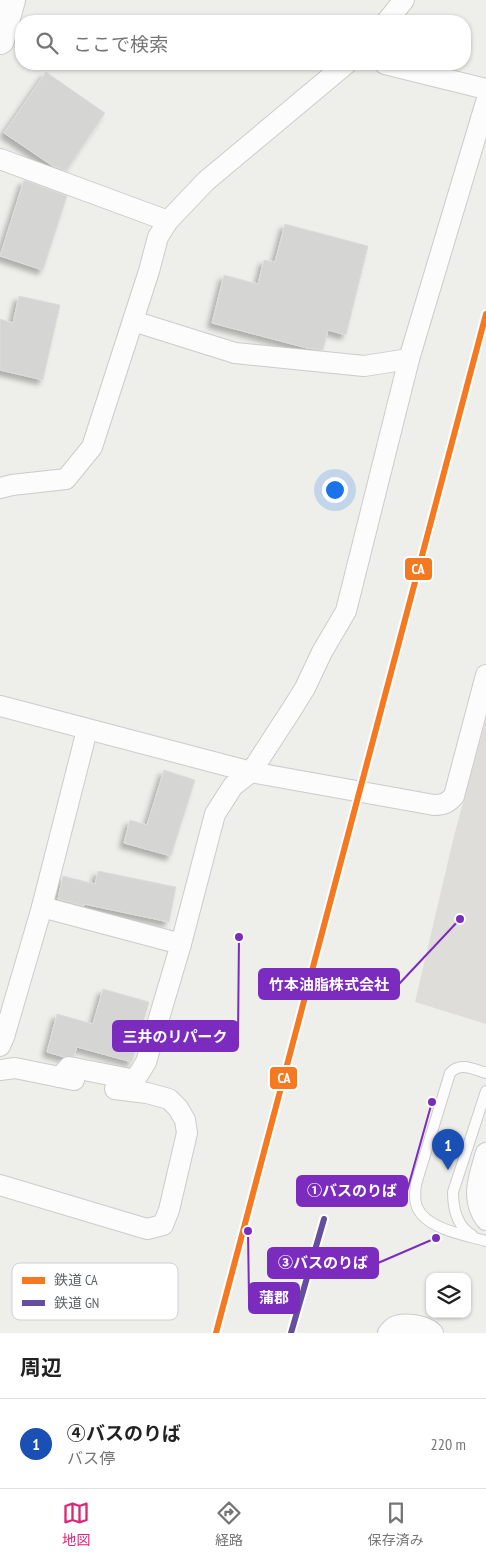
<!DOCTYPE html>
<html lang="ja">
<head>
<meta charset="utf-8">
<style>
	:root { --surface:#fff; --page:#f6f6f6; --text:#222; --muted:#767676; --line:#e0e0e0; --accent:#db2777 }
	body { margin:0; font-family:"PT Sans Narrow","Noto Sans JP",sans-serif; background:var(--page); color:var(--text) }
	.controls { position:absolute; right:15px; bottom:15px; display:grid; overflow:hidden; border-radius:10px; box-shadow:0 1px 4px #0004 }
	.controls button { width:45px; height:45px; display:grid; place-items:center; padding:0; border:0; border-bottom:1px solid var(--line); background:var(--surface); color:var(--text); font:25px sans-serif }
	.you { position:absolute; left:334px; top:489px; width:18px; height:18px; margin:-12px; border:4px solid #fff; border-radius:50%; background:#1a73e8; box-shadow:0 0 0 8px #1a73e833 }
	.badge { display:grid; place-items:center; width:32px; height:32px; border-radius:50%; background:var(--accent); color:#fff; font-size:16px; font-weight:700 }
	.pin { position:absolute; translate:-50% -41px; filter:drop-shadow(0 1px 2px #0008) }
	.pin::after { content:''; position:absolute; top:26px; width:18px; height:15px; background:inherit; clip-path:polygon(0 0,100% 0,50% 100%) }
	.list { margin:0; padding:0; list-style:none }
	h2 { display:flex; justify-content:space-between; align-items:center; height:65px; margin:0; padding:0 20px; font-size:21px }
	h2 small { font-size:16px; font-weight:400; color:var(--muted) }
	.list li { display:grid; grid-template-columns:32px 1fr auto; gap:15px; align-items:center; box-sizing:border-box; height:90px; padding:0 20px; border-top:1px solid var(--line) }
	.list b { display:block; font-size:19px; white-space:nowrap }
	.list p { margin:0; font-size:16px; white-space:nowrap; color:var(--muted) }
	.list em { font-size:16px; font-style:normal; color:var(--muted) }
	.icon { flex:none; width:28px; height:28px; fill:none; stroke:currentColor; stroke-width:2; stroke-linecap:round; stroke-linejoin:round }
	.map { position:relative; flex:none; width:486px; height:1333px; overflow:hidden }
	.search { position:absolute; background:var(--surface); box-shadow:0 1px 4px #0004; left:15px; right:15px; top:15px; height:55px; display:flex; align-items:center; gap:12px; box-sizing:border-box; padding:0 18px; border-radius:20px; color:var(--muted); font-size:19px }
	.sheet { height:155px; background:var(--surface) }
	nav { display:flex; justify-content:space-around; align-items:center; box-sizing:border-box; height:70px; border-top:1px solid var(--line); background:var(--surface); font-size:14px; color:var(--muted) }
	nav a { display:grid; justify-items:center; gap:2px }
	nav .on { color:var(--accent) }
	.map>svg:first-child { display:block }
	.industrial { fill:#deddda }
	.building { fill:#d5d5d3; stroke:#deddda; filter:url(#shadow) }
	.lines { fill:none; stroke-linecap:round; stroke-linejoin:round }
	.service-casing { stroke:#cbcccb; stroke-width:12 }
	.minor-casing { stroke:#cbcccb; stroke-width:22 }
	.secondary-casing { stroke:#cbcccb; stroke-width:30 }
	.service { stroke:#fcfcfc; stroke-width:10 }
	.minor { stroke:#fcfcfc; stroke-width:20 }
	.secondary { stroke:#fcfcfc; stroke-width:28 }
	.rail-1-casing { stroke:#fff; stroke-width:10 }
	.rail-2-casing { stroke:#fff; stroke-width:10 }
	.rail-1 { stroke:#f47921; stroke-width:6 }
	.rail-2 { stroke:#654e9e; stroke-width:6 }
	.key { fill:#fff; stroke:#cfd0d1; stroke-width:1 }
	.key-label { font-size:14px; fill:#5f6367 }
	.leader { fill:none; stroke:#7b2cbf; stroke-width:2 }
	.callout-dot { fill:#7b2cbf; stroke:#fff; stroke-width:2 }
	.callout { fill:#7b2cbf; stroke:#7b2cbf; stroke-width:2 }
	.callout-label { font-size:15px; text-anchor:middle; font-weight:bold; fill:#fff }
	.line-badge { stroke:#fff; stroke-width:2 }
	.badge-label { font-size:14px; text-anchor:middle; font-weight:bold; fill:#fff }
</style>
</head>
<body>
<div class="map">
<svg width="486" height="1333" viewBox="0 0 486 1333">
	<defs>
		<filter id="shadow"><feDropShadow dx="-4.5" dy="4.5" stdDeviation="2.5" flood-color="#0004"/></filter>
	</defs>
	<rect width="100%" height="100%" fill="#eeeeea"/>
	<!-- industrial -->
	<path class="industrial" d="M486 719V1024L415 1002 454 836Z"/>
	<!-- building -->
	<g class="building">
		<path d="M46 72 105 113 66 171 53 166 4 133Z"/>
		<path d="M24 180 67 196 43 270 0 256Z"/>
		<path d="M285 224 368 246 346 335 328 330 323 350 307 348 212 323 224 275 258 284 264 260 275 262Z"/>
		<path d="M19 296 60 305 43 380 0 370V319L13 323Z"/>
		<path d="M164 770 195 780 171 856 124 843 130 820 147 825Z"/>
		<path d="M98 871 176 887 169 922 84 904V906L58 899 63 876 95 884Z"/>
		<path d="M103 989 149 1002 132 1062 77 1047 74 1056 64 1057 47 1052 57 1014 93 1024Z"/>
	</g>
	<g class="lines">
		<!-- service casing -->
		<g class="service-casing">
			<g id="service">
				<path d="M486 1073C473 1069 460 1062 450 1073L416 1184C415 1192 414 1200 417 1207 426 1229 465 1235 486 1241"/>
				<path d="M472 1235C457 1226 453 1209 453 1192L486 1091"/>
			</g>
		</g>
		<!-- minor casing -->
		<g class="minor-casing">
			<g id="minor">
				<path d="M387 21 404 0"/>
				<path d="M385 64 486 89"/>
				<path d="M0 159 168 221"/>
				<path d="M133 321 235 353 364 366 409 359"/>
				<path d="M0 488 12 485 66 479 92 447 149 271 158 237 168 221 206 181 346 64"/>
				<path d="M0 706 251 772 434 805C443 805 448 803 454 796L486 675"/>
				<path d="M42 907 181 944"/>
				<path d="M0 1046 4 1037 42 907 87 730"/>
				<path d="M0 1070 15 1068 74 1080"/>
				<path d="M60 1077 69 1067 135 1080 146 1062 181 944 215 814 233 786 251 772 292 709 305 688 322 652 346 611 409 359 486 102"/>
				<path d="M486 1153C479 1176 470 1199 486 1220"/>
				<path d="M0 1185 147 1229 163 1225 169 1210 187 1133 185 1120 178 1108 169 1099 147 1093 115 1089"/>
				<path d="M388 1333C390 1331 392 1328 394 1327 403 1322 426 1325 433 1333"/>
			</g>
		</g>
		<!-- secondary casing -->
		<g class="secondary-casing">
			<path id="secondary" d="M0 40 11 0"/>
		</g>
		<!-- service -->
		<use href="#service" class="service"/>
		<!-- minor -->
		<use href="#minor" class="minor"/>
		<!-- secondary -->
		<use href="#secondary" class="secondary"/>
		<!-- rail-1 casing -->
		<g class="rail-1-casing">
			<path id="rail-1" d="M216 1333 486 314"/>
		</g>
		<!-- rail-2 casing -->
		<g class="rail-2-casing">
			<path id="rail-2" d="M291 1333 324 1219"/>
		</g>
		<!-- rail-1 -->
		<use href="#rail-1" class="rail-1"/>
		<!-- rail-2 -->
		<use href="#rail-2" class="rail-2"/>
	</g>
	<!-- legend -->
	<rect x="12" y="1263" width="166" height="57" rx="8" class="key"/>
	<rect x="22" y="1277" width="23" height="7" fill="#f47921"/>
	<rect x="22" y="1300" width="23" height="6" fill="#654e9e"/>
	<g class="key-label">
		<text x="54" y="1285">鉄道 CA</text>
		<text x="54" y="1308">鉄道 GN</text>
	</g>
	<!-- callouts -->
	<path class="leader" d="M460 919L399 984M239 937L238 1036M432 1102L407 1191M436 1238L378 1263M248 1231L249 1298"/>
	<g class="callout-dot">
		<circle cx="460" cy="919" r="5"/>
		<circle cx="239" cy="937" r="5"/>
		<circle cx="432" cy="1102" r="5"/>
		<circle cx="436" cy="1238" r="5"/>
		<circle cx="248" cy="1231" r="5"/>
	</g>
	<g class="callout">
		<rect x="259" y="969" width="140" height="30" rx="5"/>
		<rect x="113" y="1021" width="125" height="30" rx="5"/>
		<rect x="297" y="1176" width="110" height="30" rx="5"/>
		<rect x="268" y="1248" width="110" height="30" rx="5"/>
		<rect x="249" y="1283" width="50" height="30" rx="5"/>
	</g>
	<g class="callout-label">
		<text x="329" y="990">竹本油脂株式会社</text>
		<text x="175" y="1042">三井のリパーク</text>
		<text x="352" y="1196">①バスのりば</text>
		<text x="323" y="1268">③バスのりば</text>
		<text x="274" y="1303">蒲郡</text>
	</g>
	<g class="line-badge">
		<rect x="404" y="557" width="29" height="24" rx="5" fill="#f47921"/>
		<rect x="269" y="1066" width="29" height="24" rx="5" fill="#f47921"/>
	</g>
	<g class="badge-label">
		<text x="418" y="574">CA</text>
		<text x="284" y="1083">CA</text>
	</g>
</svg>
<div class="controls">
<button><svg class="icon" aria-label="layers" viewBox="0 0 24 24"><path d="M12 4l9 5-9 5-9-5zM3 14l9 5 9-5"/></svg></button>
</div>
<div class="you"></div>
<div class="pin badge" style="left:448px;top:1170px;background:#1a4fb4">1</div>
<div class="search"><svg class="icon" aria-label="search" viewBox="0 0 24 24"><circle cx="10" cy="10" r="6"/><path d="M15 15l6 6"/></svg>ここで検索</div>
</div>
<section class="sheet">
<h2>周辺<small></small></h2>
<ul class="list">
<li><span class="badge" style="background:#1a4fb4">1</span><div><b>④バスのりば</b><p>バス停</p></div><em>220 m</em></li>
</ul>
</section>
<nav>
<a class="on"><svg class="icon" aria-label="map" viewBox="0 0 24 24"><path d="M3 6l6-2 6 2 6-2v14l-6 2-6-2-6 2zM9 4v14M15 6v14"/></svg>地図</a>
<a><svg class="icon" aria-label="directions" viewBox="0 0 24 24"><path d="M12 3l9 9-9 9-9-9zM9 14v-3h6M13 9l2 2-2 2"/></svg>経路</a>
<a><svg class="icon" aria-label="saved" viewBox="0 0 24 24"><path d="M7 4h10v16l-5-4-5 4z"/></svg>保存済み</a>
</nav>
</body>
</html>
